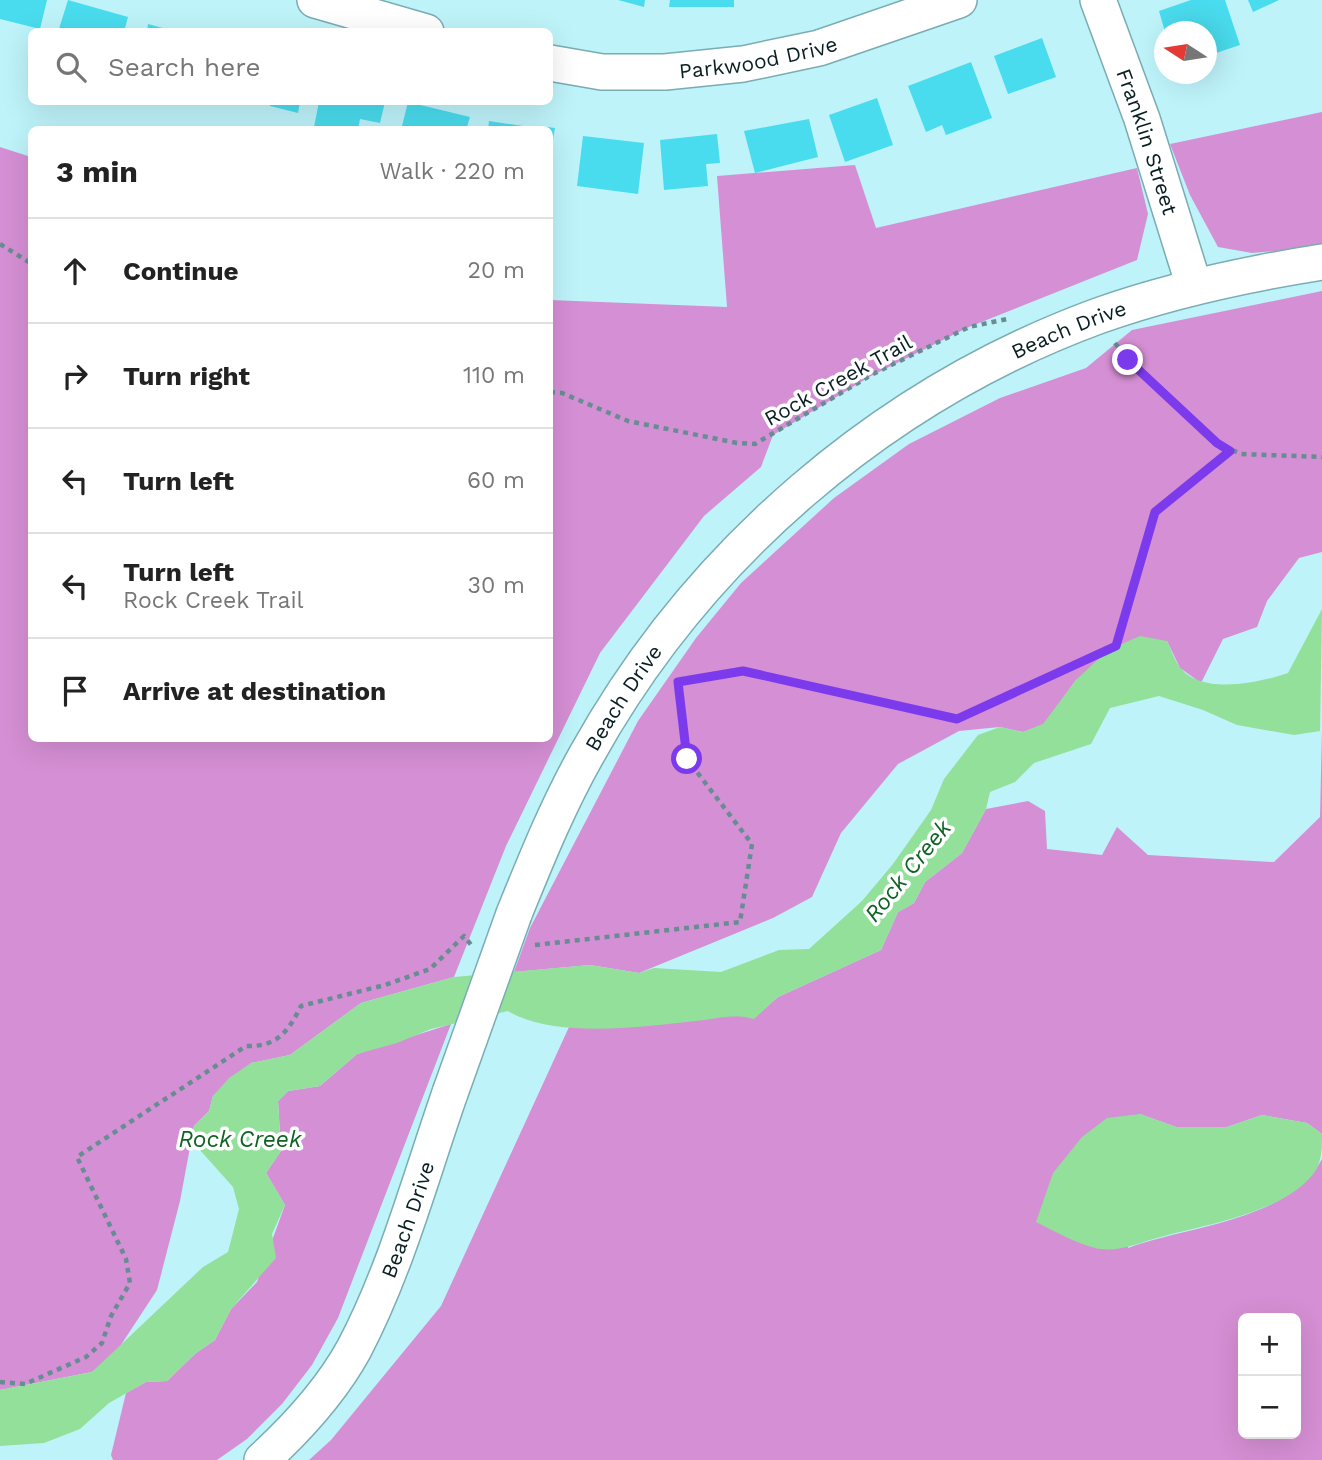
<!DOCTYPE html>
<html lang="en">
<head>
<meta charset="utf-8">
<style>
	:root { --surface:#fff; --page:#f2f2f2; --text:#222; --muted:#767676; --line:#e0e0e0 }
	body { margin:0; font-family:"Work Sans",sans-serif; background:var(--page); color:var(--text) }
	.controls { position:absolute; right:21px; bottom:21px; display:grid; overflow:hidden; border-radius:10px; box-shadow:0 7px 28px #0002 }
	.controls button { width:63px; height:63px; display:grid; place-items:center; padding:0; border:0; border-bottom:2px solid var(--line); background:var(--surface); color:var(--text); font:35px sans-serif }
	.compass { position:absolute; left:1154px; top:21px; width:63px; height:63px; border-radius:50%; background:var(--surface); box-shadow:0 7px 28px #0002; rotate:282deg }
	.stop { position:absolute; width:21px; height:21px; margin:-16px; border:5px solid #7c3aed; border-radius:50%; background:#fff }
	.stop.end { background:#7c3aed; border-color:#fff; box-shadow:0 2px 7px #0008 }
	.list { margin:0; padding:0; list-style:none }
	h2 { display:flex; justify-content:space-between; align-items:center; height:91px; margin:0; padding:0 28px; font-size:30px }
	h2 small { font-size:23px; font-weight:400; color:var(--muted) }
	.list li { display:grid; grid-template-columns:46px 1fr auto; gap:21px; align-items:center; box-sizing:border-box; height:105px; padding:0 28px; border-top:2px solid var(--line) }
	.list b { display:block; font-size:26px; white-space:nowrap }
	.list p { margin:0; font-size:23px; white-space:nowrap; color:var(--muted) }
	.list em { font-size:23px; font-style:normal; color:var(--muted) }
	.icon { flex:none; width:38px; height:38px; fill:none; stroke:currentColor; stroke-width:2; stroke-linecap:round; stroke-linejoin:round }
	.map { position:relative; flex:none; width:1322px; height:1460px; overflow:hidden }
	.search { position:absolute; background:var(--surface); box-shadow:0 7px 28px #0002; left:28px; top:28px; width:525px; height:77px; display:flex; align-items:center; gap:18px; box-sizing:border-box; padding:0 24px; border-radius:10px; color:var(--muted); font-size:26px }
	.panel { position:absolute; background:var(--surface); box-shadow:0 7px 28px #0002; left:28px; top:126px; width:525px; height:616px; border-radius:10px }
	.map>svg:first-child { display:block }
	.forest { fill:#d58fd4; fill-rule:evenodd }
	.water { fill:#92e09a }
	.building { fill:#49dcee }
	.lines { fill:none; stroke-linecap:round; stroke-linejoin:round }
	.minor-casing { stroke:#79acb3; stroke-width:38 }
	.path { stroke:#678d92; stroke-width:4.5; stroke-dasharray:5 5; stroke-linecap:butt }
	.minor { stroke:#fff; stroke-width:35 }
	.minor-bridge-casing { stroke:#79acb3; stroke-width:38; stroke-linecap:butt }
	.minor-bridge { stroke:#fff; stroke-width:35 }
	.route { stroke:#7c3aed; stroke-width:9 }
	.labels { text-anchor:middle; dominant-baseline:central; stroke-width:7; stroke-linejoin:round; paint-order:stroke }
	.street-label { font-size:21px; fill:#091e21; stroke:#fff }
	.water-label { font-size:23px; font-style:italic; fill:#0f6324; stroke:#fff }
</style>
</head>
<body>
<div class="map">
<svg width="1322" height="1460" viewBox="0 0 1322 1460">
	<rect width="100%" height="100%" fill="#bef3fa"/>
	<!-- forest -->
	<g class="forest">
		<path d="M1322 112V247L1252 253 1218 247 1190 195 1170 144Z"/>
		<path d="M0 147 31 157 32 738H550V300L727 307 717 176 855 165 876 228 1137 168 1148 214 1137 260 969 327 871 376 773 435 761 467 704 516 600 653 506 846 454 977 361 1003 290 1055 251 1063 213 1096 209 1111 194 1126 180 1201 157 1290 117 1351 92 1372 0 1390Z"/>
		<path d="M1322 291V552L1299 558 1267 601 1257 627 1223 639 1201 683 1180 668 1167 641 1076 680 1044 724 1023 732 1000 727 959 731 898 764 841 833 812 897 773 918 639 973 590 965 514 972 530 928 638 721 696 638 741 583 834 498 909 444 1000 398 1086 368 1132 330Z"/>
		<path d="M1322 729V1134L1307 1123 1262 1115 1227 1127H1176L1140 1114 1128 1248C1187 1226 1290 1221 1322 1159V1460H309L331 1440 441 1306 569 1027 644 1026 739 1014 754 1018 778 997 881 950 898 912 914 903 925 882 962 853 986 809 1028 801 1045 811 1047 849 1102 855 1117 827 1148 855 1274 862 1320 817ZM1243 1318H1296V1434H1243Z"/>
		<path d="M451 1024 338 1318 312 1365 282 1404 247 1439 217 1460H113L111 1455 126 1393 146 1382 167 1381 196 1353 215 1340 231 1309 257 1282 285 1205 266 1173 281 1151 278 1101 288 1091 320 1086 357 1054Z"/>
	</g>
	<!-- water -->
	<g class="water">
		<path d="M1322 609 1320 731 1294 735 1237 725 1203 710 1159 696 1110 708 1091 744 1034 763 1015 782 990 792 986 809 962 853 925 882 914 903 898 912 881 950 778 997 754 1019C734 1013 716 1019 695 1021 642 1027 554 1039 508 1011L431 1029 397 1043 357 1054 320 1086 288 1091 278 1101 281 1151 266 1173 285 1205 272 1234 276 1258 231 1309 215 1340 196 1353 167 1381 146 1382 109 1403 80 1429 44 1443 0 1446V1390L92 1372 203 1267 228 1252 239 1209 233 1187 191 1140 194 1126 209 1111 213 1096 229 1078 251 1063 290 1055 361 1003 454 977 590 965 639 973 654 968 721 972 779 950 809 949 862 901 893 864 931 810 944 779 978 735 1000 727 1023 732 1043 724 1076 680 1108 650 1140 636 1167 641C1171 649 1174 659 1179 666 1200 696 1259 683 1288 673Z"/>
		<path d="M1140 1114 1176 1127H1227L1262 1115 1307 1123 1322 1134C1322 1147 1322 1159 1316 1170 1288 1213 1202 1225 1157 1238 1136 1244 1117 1253 1095 1248 1075 1243 1054 1231 1036 1222L1053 1173 1082 1137 1107 1118Z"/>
	</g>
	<!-- building -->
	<g class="building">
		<path d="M0 0H47L40 29 0 19Z"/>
		<path d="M68 0 128 17 124 32H58Z"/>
		<path d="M618 0H645L644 7Z"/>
		<path d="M670 0H734V7H669Z"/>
		<path d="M1191 0H1225L1240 45 1213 54 1206 32H1165L1159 11Z"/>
		<path d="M1248 0H1279L1253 12Z"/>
		<path d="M148 24 174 31V32H147Z"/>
		<path d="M1042 38 1056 77 1008 94 994 56Z"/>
		<path d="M971 62 992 118 946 135 942 125 926 132 908 86Z"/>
		<path d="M877 98 893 145 845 162 829 115Z"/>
		<path d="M271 102H300L298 113 270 106Z"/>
		<path d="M319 102H385L380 123 360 119 358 130 314 127Z"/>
		<path d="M408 102 470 117 466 130H401Z"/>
		<path d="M809 119 818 157 755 173 744 131Z"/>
		<path d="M489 121 536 128V130H488Z"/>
		<path d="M540 126 555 128 551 151 550 130H540Z"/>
		<path d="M717 134 720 163 706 164 708 186 664 190 660 140Z"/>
		<path d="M583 136 644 143 638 194 577 186Z"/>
	</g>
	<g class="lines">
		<!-- minor casing -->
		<g class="minor-casing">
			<g id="minor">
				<path d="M315 0 426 32"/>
				<path id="s1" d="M1098 0 1142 119 1194 286"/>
				<path id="s2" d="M550 63 602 72H665L743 64 819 48 959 0"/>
				<path id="s3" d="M514 914C536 860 558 805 587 754 698 554 883 395 1098 316 1171 290 1246 274 1322 262"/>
				<path id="s4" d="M262 1460C297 1428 331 1391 354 1349 396 1269 420 1179 450 1093"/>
			</g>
		</g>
		<!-- path -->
		<g class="path">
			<path d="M0 244 32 264"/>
			<path d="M1115 343 1128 360 1217 443 1241 454 1322 457"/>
			<path d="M550 392 562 393 628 421 737 443 755 444 873 374 969 327 1007 319"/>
			<path d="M535 945 740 922 752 844 687 759 678 682 743 671 957 719 1116 646 1155 512 1230 451"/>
			<path d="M0 1382 25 1384 86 1357 102 1343 111 1316 130 1283 126 1259 77 1157 246 1046C277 1047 288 1032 301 1006L385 985 430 969 464 936 472 946"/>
		</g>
		<!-- minor -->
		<use href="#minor" class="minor"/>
		<!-- minor-bridge casing -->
		<g class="minor-bridge-casing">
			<path id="minor-bridge" d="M450 1093 514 914"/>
		</g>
		<!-- minor-bridge -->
		<use href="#minor-bridge" class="minor-bridge"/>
	</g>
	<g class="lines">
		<!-- route -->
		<path class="route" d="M687 759 678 682 743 671 957 719 1116 646 1155 512 1230 451 1217 443 1128 360"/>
	</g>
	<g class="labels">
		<!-- street labels -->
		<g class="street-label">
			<text stroke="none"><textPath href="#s2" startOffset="210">Parkwood Drive</textPath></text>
			<text stroke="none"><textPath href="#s1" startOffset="150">Franklin Street</textPath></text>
			<text stroke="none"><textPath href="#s3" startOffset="831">Beach Drive</textPath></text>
			<text transform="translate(838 380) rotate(-29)">Rock Creek Trail</text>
			<text stroke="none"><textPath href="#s3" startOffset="243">Beach Drive</textPath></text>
			<text stroke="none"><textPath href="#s4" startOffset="285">Beach Drive</textPath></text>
		</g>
		<!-- water labels -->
		<g class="water-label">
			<text transform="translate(908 871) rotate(-51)">Rock Creek</text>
			<text x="240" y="1139">Rock Creek</text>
		</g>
	</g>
</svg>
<div class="controls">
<button>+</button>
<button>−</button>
</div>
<svg class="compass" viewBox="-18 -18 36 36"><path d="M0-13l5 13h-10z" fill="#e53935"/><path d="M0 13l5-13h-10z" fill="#767676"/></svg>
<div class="stop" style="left:687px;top:759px"></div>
<div class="stop end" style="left:1128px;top:360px"></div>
<div class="search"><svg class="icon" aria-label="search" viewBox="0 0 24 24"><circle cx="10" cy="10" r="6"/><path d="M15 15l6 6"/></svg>Search here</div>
<section class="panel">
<h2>3 min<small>Walk · 220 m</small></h2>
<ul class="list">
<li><svg class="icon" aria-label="ahead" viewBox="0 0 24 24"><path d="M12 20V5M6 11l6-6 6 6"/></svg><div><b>Continue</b></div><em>20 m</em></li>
<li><svg class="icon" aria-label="right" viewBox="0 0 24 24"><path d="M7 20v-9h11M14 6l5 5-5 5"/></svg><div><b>Turn right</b></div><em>110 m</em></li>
<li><svg class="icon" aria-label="left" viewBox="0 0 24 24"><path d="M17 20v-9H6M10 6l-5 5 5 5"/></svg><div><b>Turn left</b></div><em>60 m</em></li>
<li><svg class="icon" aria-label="left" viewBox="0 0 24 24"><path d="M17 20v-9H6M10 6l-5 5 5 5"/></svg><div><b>Turn left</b><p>Rock Creek Trail</p></div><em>30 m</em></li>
<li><svg class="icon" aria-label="arrive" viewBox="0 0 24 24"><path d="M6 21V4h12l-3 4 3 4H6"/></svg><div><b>Arrive at destination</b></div></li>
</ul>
</section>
</div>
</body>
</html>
